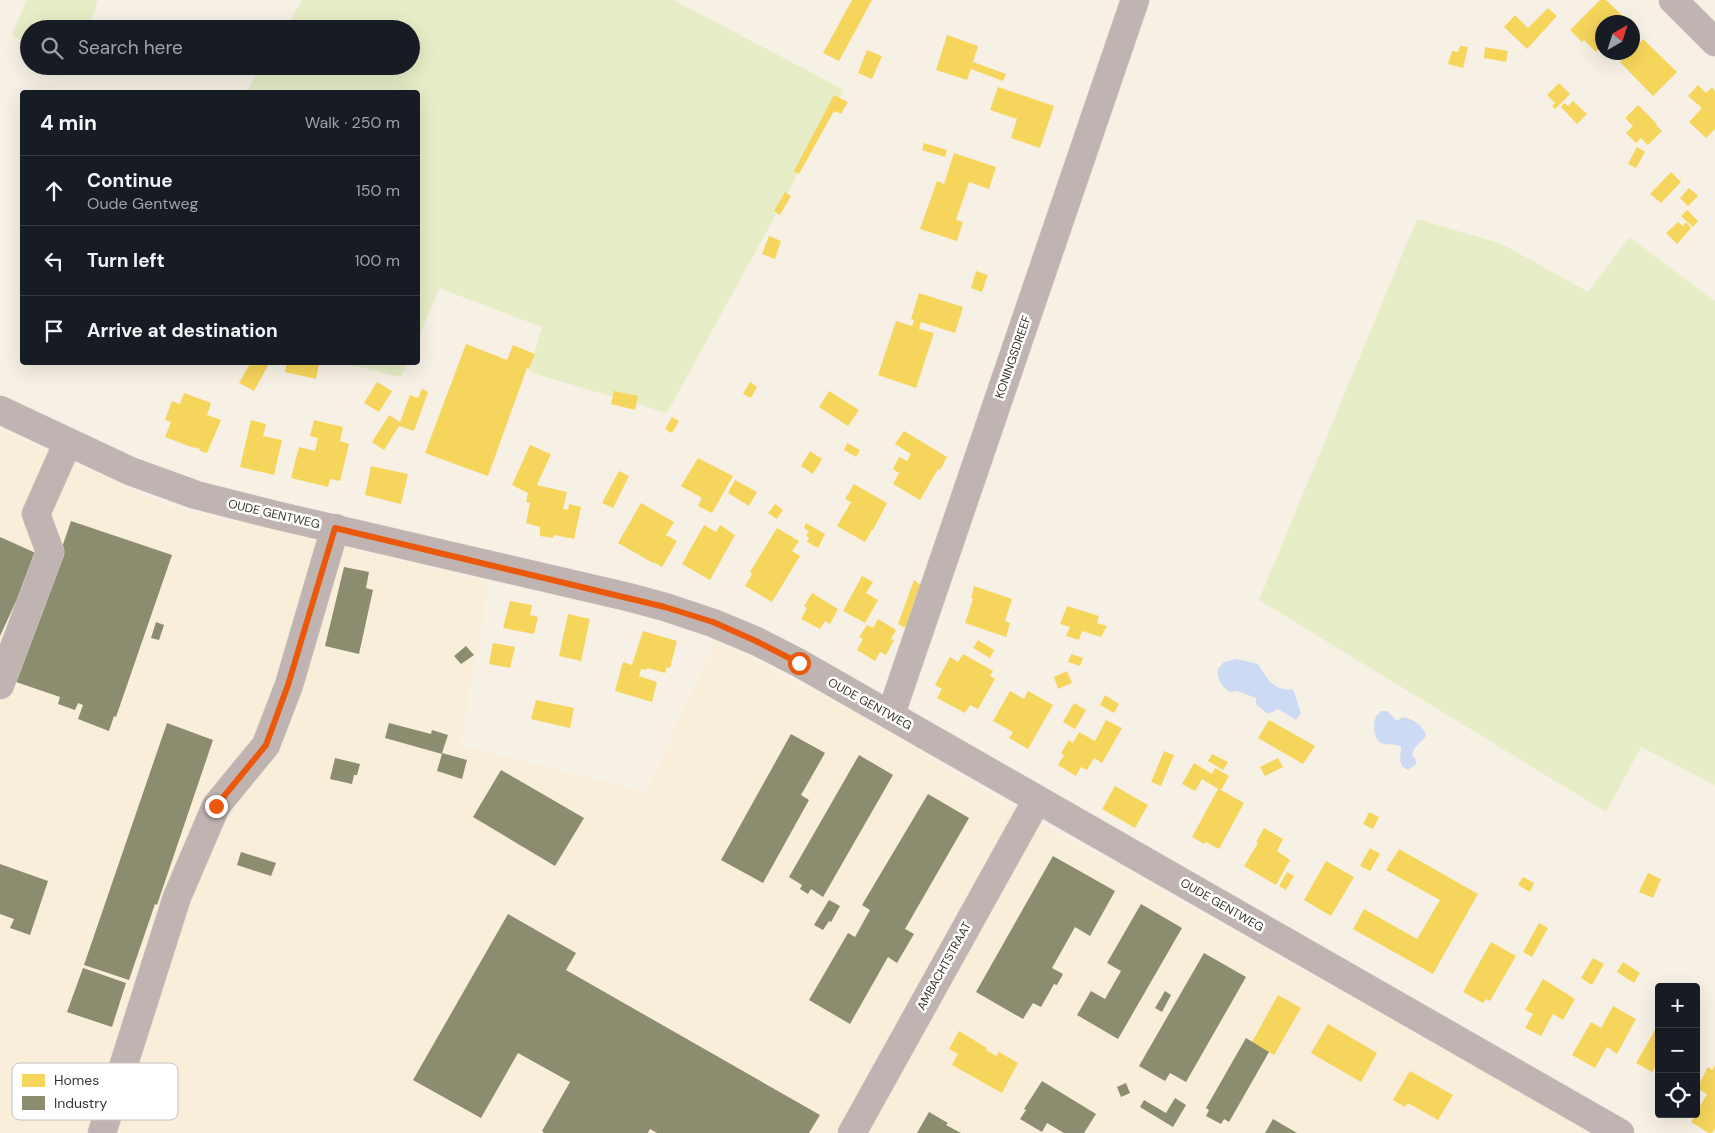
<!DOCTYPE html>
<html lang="en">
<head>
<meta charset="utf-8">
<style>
	:root { --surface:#171b24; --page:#242831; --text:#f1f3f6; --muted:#9ea1a6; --line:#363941 }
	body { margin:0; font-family:"DM Sans",sans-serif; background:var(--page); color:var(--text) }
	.controls { position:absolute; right:15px; bottom:15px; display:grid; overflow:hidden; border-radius:5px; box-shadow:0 5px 20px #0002 }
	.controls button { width:45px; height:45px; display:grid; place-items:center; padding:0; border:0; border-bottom:1px solid var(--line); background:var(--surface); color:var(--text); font:25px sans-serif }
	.compass { position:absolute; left:1595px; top:15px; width:45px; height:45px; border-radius:50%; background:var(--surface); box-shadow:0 5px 20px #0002; rotate:39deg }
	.stop { position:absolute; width:15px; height:15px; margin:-11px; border:4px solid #ea580c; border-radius:50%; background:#fff }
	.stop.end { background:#ea580c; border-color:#fff; box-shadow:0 1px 5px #0008 }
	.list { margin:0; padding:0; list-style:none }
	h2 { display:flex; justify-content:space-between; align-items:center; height:65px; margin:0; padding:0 20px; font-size:21px }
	h2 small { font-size:16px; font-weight:400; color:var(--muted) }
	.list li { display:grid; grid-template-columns:32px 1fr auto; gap:15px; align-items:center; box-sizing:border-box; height:70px; padding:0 20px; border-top:1px solid var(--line) }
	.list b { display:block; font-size:19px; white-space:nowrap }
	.list p { margin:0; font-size:16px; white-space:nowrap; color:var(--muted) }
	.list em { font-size:16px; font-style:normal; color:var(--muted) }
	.icon { flex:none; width:28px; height:28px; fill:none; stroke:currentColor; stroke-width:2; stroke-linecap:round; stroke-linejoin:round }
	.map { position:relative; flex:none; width:1715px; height:1133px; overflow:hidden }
	.search { position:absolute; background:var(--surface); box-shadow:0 5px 20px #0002; left:20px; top:20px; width:400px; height:55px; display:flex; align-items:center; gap:12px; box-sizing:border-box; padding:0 18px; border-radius:28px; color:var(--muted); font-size:19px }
	.panel { position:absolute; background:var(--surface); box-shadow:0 5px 20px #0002; left:20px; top:90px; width:400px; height:275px; border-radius:5px }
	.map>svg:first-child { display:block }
	.built { fill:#f9eed9 }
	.green { fill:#e6edc7 }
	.water { fill:#ccdaf3 }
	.homes { fill:#f6d55c }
	.industry { fill:#8c8c6e }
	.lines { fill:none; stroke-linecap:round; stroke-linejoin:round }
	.minor-casing { stroke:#d3cec6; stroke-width:29 }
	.minor { stroke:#c0b4b2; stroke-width:28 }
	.route { stroke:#ea580c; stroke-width:6 }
	.labels { text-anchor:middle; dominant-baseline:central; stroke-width:5; stroke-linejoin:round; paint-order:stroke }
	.street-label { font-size:12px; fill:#3a352d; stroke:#fff }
	.key { fill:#fff; stroke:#c4c2c0; stroke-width:1 }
	.key-label { font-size:14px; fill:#3a352d }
</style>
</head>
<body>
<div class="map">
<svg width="1715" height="1133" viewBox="0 0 1715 1133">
	<rect width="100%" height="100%" fill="#f7f1e5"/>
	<!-- built -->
	<path class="built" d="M0 430 169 506 353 549 489 583 460 745 646 792 715 641 854 712 1015 809 1592 1133H0Z"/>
	<!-- green -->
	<g class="green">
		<path d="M26 0H98L88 29H29V43L12 36Z"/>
		<path d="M302 0H674L844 90 667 413 529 372 542 327 439 288 418 339V92H246L262 66H411V29H285Z"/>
		<path d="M1417 219 1502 244 1588 292 1629 237 1715 301V785L1641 747 1606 812 1259 600Z"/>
		<path d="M342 363H407L401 377Z"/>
	</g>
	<!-- water -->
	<g class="water">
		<path d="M1237 659 1258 664C1266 677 1274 692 1292 689L1294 692 1301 713 1296 720 1278 709 1268 714 1256 704V698L1237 691 1230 692C1221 686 1217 679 1218 669L1224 662Z"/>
		<path d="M1381 711H1387L1397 721 1402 717C1413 718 1423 726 1426 736 1421 742 1414 746 1412 755L1415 758 1416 764 1408 770 1403 767 1400 761 1401 747C1395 743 1388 746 1381 743 1374 739 1372 724 1376 717 1377 715 1380 713 1381 711Z"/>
	</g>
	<!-- homes -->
	<g class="homes">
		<path d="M852 0H872L839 61 823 53Z"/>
		<path d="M1600 0H1606L1629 22H1602V46L1596 52 1584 40 1582 42 1570 30Z"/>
		<path d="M1548 8 1557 16 1527 49 1504 27 1515 15 1528 28Z"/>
		<path d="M947 35 978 46 973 62 1006 74 1003 81 971 69 967 80 936 70Z"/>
		<path d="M1643 39 1677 72 1653 96 1620 62 1630 52H1632V50Z"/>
		<path d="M1460 46 1468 47 1463 68 1448 64 1452 51 1458 52Z"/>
		<path d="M1485 47 1508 51 1506 62 1484 58Z"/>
		<path d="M867 50 882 56 872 79 858 73Z"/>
		<path d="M1559 83 1570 94 1555 109 1552 106 1555 103 1547 95Z"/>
		<path d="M1698 85 1706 93 1712 87 1715 91V129L1706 138 1689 122 1702 108 1688 96Z"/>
		<path d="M998 87 1054 106 1040 148 1011 138 1017 119 990 110Z"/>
		<path d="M834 95 848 102 841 114 834 111 799 174 797 173 794 171Z"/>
		<path d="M1573 101 1587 114 1577 124 1561 107 1564 103 1568 106Z"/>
		<path d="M1638 105 1657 124 1656 125 1662 131 1648 145 1641 138 1636 143 1626 133 1633 126 1625 118Z"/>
		<path d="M924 143 947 150 945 157 922 150Z"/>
		<path d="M1637 147 1645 152 1636 168 1628 164Z"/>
		<path d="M954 153 996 167 989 189 969 182 956 220 963 222 957 241 920 229 937 181 944 184Z"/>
		<path d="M1671 172 1681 182 1661 203 1650 194Z"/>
		<path d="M1689 188 1698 196 1688 206 1680 198Z"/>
		<path d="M785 192 791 196 780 215 774 211Z"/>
		<path d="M1687 210 1698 221 1693 227 1681 216Z"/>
		<path d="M1678 222 1683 226 1686 222 1691 228 1677 244 1666 233Z"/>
		<path d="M769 236 781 241 775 259 762 254Z"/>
		<path d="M976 271 988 275 982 292 971 288Z"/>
		<path d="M919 293 963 307 955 333 921 322 919 329 934 333 916 388 878 375 896 321 912 326 914 320 911 319Z"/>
		<path d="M466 344 507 360 513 345 535 354 529 369 527 368 488 476 425 453Z"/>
		<path d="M251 362H270L254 391 239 383Z"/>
		<path d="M287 362H312L319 364 316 379 285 372Z"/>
		<path d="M377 382 392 391 379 412 364 403Z"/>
		<path d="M750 382 757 387 751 398 743 394Z"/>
		<path d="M422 389 428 392 414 431 399 426 384 450 372 442 389 415 400 422 410 395 418 398Z"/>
		<path d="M614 391 638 396 635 410 611 404Z"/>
		<path d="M829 391 859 410 848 426 819 407Z"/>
		<path d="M184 393 211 403 207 415 221 420 207 453 200 451V449L194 447V448L165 437 171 422 165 420 172 401 180 404Z"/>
		<path d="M672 417 679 421 672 433 665 429Z"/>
		<path d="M251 420 266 424 263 436 282 440 274 475 240 467Z"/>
		<path d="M314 420 343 427 340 441 349 444 340 481 330 479 328 487 291 478 299 447 315 451 318 438 310 436Z"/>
		<path d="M904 431 947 457 940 470 938 469 920 500 893 484 899 473 893 469 899 457 907 461 911 454 895 444Z"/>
		<path d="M847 443 860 450 856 457 844 450Z"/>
		<path d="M530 445 551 454 537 485 567 492 563 509 568 510 569 504 581 507 574 539 554 535 553 538 540 536V527L526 523 530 503 526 502 528 493 512 485Z"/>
		<path d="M810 451 822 459 813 474 801 466Z"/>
		<path d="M698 458 733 476 712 513 698 506 702 498 681 486Z"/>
		<path d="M371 466 408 474 401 504 365 495Z"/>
		<path d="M619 471 629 476 613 508 602 503Z"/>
		<path d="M735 480 757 492 749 506 728 493Z"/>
		<path d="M854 484 887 503 873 530H872L865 542 837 526 851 502 845 499Z"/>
		<path d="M641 503 674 522 666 535 677 541 662 567 653 562V563L618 543Z"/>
		<path d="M775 504 783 510 777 519 768 513Z"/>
		<path d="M806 523 825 534 818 548 807 542 809 538 806 536 809 531 804 528Z"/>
		<path d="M704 525 716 532 720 525 735 535 710 580 682 564Z"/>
		<path d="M777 528 799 541 792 551 800 556 772 602 745 586 752 574 750 572Z"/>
		<path d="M862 576 873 582 866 593 878 600 865 623 843 611Z"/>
		<path d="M914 580 922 586 907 629 898 624Z"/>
		<path d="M974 586 1012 599 1005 621 1010 623 1006 637 965 623 973 599 971 598Z"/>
		<path d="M812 593 838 609 830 624 825 621 820 629 801 619 807 608 804 606Z"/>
		<path d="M510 601 532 605 530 615 538 617 534 634 503 628Z"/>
		<path d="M1067 606 1099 616 1097 623 1107 626 1101 637 1082 631 1079 640 1066 636 1070 627 1060 624Z"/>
		<path d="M568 614 590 619 581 661 559 656Z"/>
		<path d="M878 619 896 630 891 639 894 640 886 655 880 652 875 661 857 650 863 639 859 637 867 625 873 628Z"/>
		<path d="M643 631 677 641 670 668 667 667 665 673 648 668 646 670 641 669 639 676 657 682 652 702 615 691 623 662 632 665Z"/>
		<path d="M978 640 994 650 990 658 973 648Z"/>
		<path d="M493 643 515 647 510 668 489 664Z"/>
		<path d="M963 654 993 671 990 676 995 679 978 709 970 705 965 713 937 698 942 689 935 685 950 657 958 662Z"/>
		<path d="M1071 654 1083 658 1080 666 1068 662Z"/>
		<path d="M1067 671 1072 683 1058 689 1054 677Z"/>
		<path d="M1010 691 1024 699 1028 691 1053 705 1028 749 1009 738 1013 732 993 721Z"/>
		<path d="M1105 695 1119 704 1114 713 1100 705Z"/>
		<path d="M536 700 574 708 570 728 531 719Z"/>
		<path d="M1074 703 1086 710 1075 729 1063 722Z"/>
		<path d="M1106 720 1122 728 1102 763 1094 758 1087 770 1081 767 1076 776 1058 765 1064 755 1061 753 1069 740 1073 743 1079 732 1095 741Z"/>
		<path d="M1269 720 1315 746 1303 764 1258 738Z"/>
		<path d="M1164 751 1174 755 1161 786 1151 782Z"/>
		<path d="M1212 754 1228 762 1223 770 1208 761Z"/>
		<path d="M1278 758 1283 767 1265 776 1260 767Z"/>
		<path d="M1194 763 1212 774 1215 768 1229 776 1221 790 1244 803 1219 849 1206 842 1204 844 1192 837 1218 789 1202 779 1195 791 1182 784Z"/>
		<path d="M1115 786 1148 805 1135 828 1102 809Z"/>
		<path d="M1369 812 1379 817 1373 829 1363 824Z"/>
		<path d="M1264 828 1283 839 1277 851 1290 860 1276 885 1244 866 1258 843 1256 842Z"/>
		<path d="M1370 848 1380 854 1370 871 1360 866Z"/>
		<path d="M1399 849 1478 894 1433 974 1353 929 1364 909 1417 939 1440 900 1386 870Z"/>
		<path d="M1326 861 1354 877 1331 916 1304 900Z"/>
		<path d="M1287 872 1294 876 1286 890 1279 886Z"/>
		<path d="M1648 873 1661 879 1653 898 1639 892Z"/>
		<path d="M1523 877 1534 883 1530 892 1518 885Z"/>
		<path d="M1539 923 1548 928 1532 957 1523 952Z"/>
		<path d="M1491 942 1516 956 1490 1001 1486 999 1483 1003 1463 992Z"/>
		<path d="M1593 958 1604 964 1592 985 1581 978Z"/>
		<path d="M1623 962 1640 973 1634 983 1617 972Z"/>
		<path d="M1543 979 1575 999 1563 1020 1553 1014 1541 1036 1525 1028 1533 1014 1525 1010Z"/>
		<path d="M1278 995 1301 1008 1274 1055 1252 1042Z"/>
		<path d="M1613 1006 1636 1019 1617 1054 1607 1047 1595 1068 1572 1055 1591 1022 1601 1028Z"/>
		<path d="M1328 1024 1377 1053 1361 1082 1311 1053Z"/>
		<path d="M1655 1030 1659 1032V1069L1655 1067 1652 1072 1636 1063Z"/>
		<path d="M959 1031 987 1048 986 1050 996 1056 999 1052 1018 1063 1002 1093 952 1065 958 1054 949 1049Z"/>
		<path d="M1715 1065V1129L1712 1133H1709L1691 1122 1707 1094 1697 1088 1708 1067 1712 1070Z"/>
		<path d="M1410 1071 1453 1095 1438 1120 1408 1103 1405 1107 1393 1100Z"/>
	</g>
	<!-- industry -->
	<g class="industry">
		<path d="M71 521 172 555 116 717 114 716 109 731 78 719 83 705 78 703 75 710 58 704 60 697 16 682Z"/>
		<path d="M0 537 38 554 0 636Z"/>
		<path d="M344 567 369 572 366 588 373 590 359 654 325 646Z"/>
		<path d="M156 622 164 625 159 640 151 638Z"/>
		<path d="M466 646 474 655 461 664 454 656Z"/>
		<path d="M167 723 213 740 157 905 155 904 129 980 84 965Z"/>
		<path d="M389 723 431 734 432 730 448 735 442 753 467 760 462 779 437 771 442 754 385 738Z"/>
		<path d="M791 734 825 753 801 795 809 800 763 883 721 860Z"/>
		<path d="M859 755 893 775 823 897 811 889 808 894 800 889 802 885 789 877Z"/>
		<path d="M335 758 360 764 357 775H354L352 784 330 779Z"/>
		<path d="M501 770 584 818 555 866 473 817Z"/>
		<path d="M928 794 969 818 905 929 914 934 897 963 888 957 850 1024 809 1000 848 933 855 937 870 910 862 905Z"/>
		<path d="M241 852 276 863 271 876 237 865Z"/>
		<path d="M1053 856 1115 891 1090 936 1075 927 1052 968 1063 974 1057 985 1054 984 1041 1007 1033 1003 1023 1019 976 992Z"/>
		<path d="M0 864 48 881 30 935 10 928 14 919 0 914Z"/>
		<path d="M829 900 840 906 831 922 829 921 823 930 814 925Z"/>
		<path d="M1141 904 1182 928 1118 1039 1077 1015 1091 991 1105 999 1121 971 1107 963Z"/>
		<path d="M508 914 576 953 566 970 820 1115 809 1133H657L650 1129 648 1133H544L542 1131 570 1082 518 1053 481 1118 413 1080Z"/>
		<path d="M1204 953 1246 977 1186 1082 1170 1073 1165 1081 1139 1066Z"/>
		<path d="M83 968 126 983 112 1027 67 1012Z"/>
		<path d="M1165 991 1171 995 1162 1012 1155 1008Z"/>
		<path d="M1246 1038 1269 1052 1229 1122 1224 1119 1221 1124 1206 1116 1209 1110 1206 1108Z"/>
		<path d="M1042 1081 1096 1114 1084 1133H1064L1047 1123 1042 1132 1020 1119 1026 1110 1024 1109Z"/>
		<path d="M1126 1083 1130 1093 1121 1097 1117 1087Z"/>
		<path d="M1175 1098 1186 1105 1173 1127 1140 1107 1144 1100 1166 1113Z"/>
		<path d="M929 1112 948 1123 946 1125 961 1133H917Z"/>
		<path d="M1273 1119 1297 1133H1265Z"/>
	</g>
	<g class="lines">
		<!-- minor casing -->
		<g class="minor-casing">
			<g id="minor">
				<path d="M1673 0 1715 42"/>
				<path d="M0 410 130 471 196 495 275 515 628 597 665 607 713 623 756 641 799 663 1620 1133"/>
				<path d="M0 685 50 552 36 514 68 442"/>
				<path d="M891 714 1135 0"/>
				<path d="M102 1133 177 897 216 806 266 745 289 685 335 528"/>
				<path d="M852 1133 1037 800"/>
			</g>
		</g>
		<!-- minor -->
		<use href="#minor" class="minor"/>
	</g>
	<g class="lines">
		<!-- route -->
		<path class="route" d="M216 806 266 745 288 685 335 528 665 607 713 622 756 641 799 663"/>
	</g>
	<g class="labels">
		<!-- street labels -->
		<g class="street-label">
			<text transform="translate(1013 357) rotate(-71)">KONINGSDREEF</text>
			<text transform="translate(274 514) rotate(13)">OUDE GENTWEG</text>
			<text transform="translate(870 704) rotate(29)">OUDE GENTWEG</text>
			<text transform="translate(1222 905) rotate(30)">OUDE GENTWEG</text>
			<text transform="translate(944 966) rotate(-61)">AMBACHTSTRAAT</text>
		</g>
	</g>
	<!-- legend -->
	<rect x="12" y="1063" width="166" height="57" rx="8" class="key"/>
	<rect x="22" y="1074" width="23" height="13" fill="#f6d55c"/>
	<rect x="22" y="1096" width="23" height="14" fill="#8c8c6e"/>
	<g class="key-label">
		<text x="54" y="1085">Homes</text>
		<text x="54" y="1108">Industry</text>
	</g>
</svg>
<div class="controls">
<button>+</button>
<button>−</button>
<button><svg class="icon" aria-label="locate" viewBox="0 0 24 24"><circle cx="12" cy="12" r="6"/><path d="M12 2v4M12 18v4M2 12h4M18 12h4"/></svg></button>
</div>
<svg class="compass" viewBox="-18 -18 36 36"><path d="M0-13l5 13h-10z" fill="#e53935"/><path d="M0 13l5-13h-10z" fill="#9ea1a6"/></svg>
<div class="stop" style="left:799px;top:663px"></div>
<div class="stop end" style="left:216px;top:806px"></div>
<div class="search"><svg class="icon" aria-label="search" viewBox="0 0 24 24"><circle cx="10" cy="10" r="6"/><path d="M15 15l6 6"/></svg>Search here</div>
<section class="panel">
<h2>4 min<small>Walk · 250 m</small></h2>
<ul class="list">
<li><svg class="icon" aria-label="ahead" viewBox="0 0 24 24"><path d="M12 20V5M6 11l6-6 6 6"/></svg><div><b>Continue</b><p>Oude Gentweg</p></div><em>150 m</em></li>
<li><svg class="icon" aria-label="left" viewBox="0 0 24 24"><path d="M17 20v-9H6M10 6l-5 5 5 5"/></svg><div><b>Turn left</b></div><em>100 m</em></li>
<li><svg class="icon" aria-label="arrive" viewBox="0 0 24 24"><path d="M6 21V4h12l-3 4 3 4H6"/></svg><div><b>Arrive at destination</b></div></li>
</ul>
</section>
</div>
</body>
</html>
